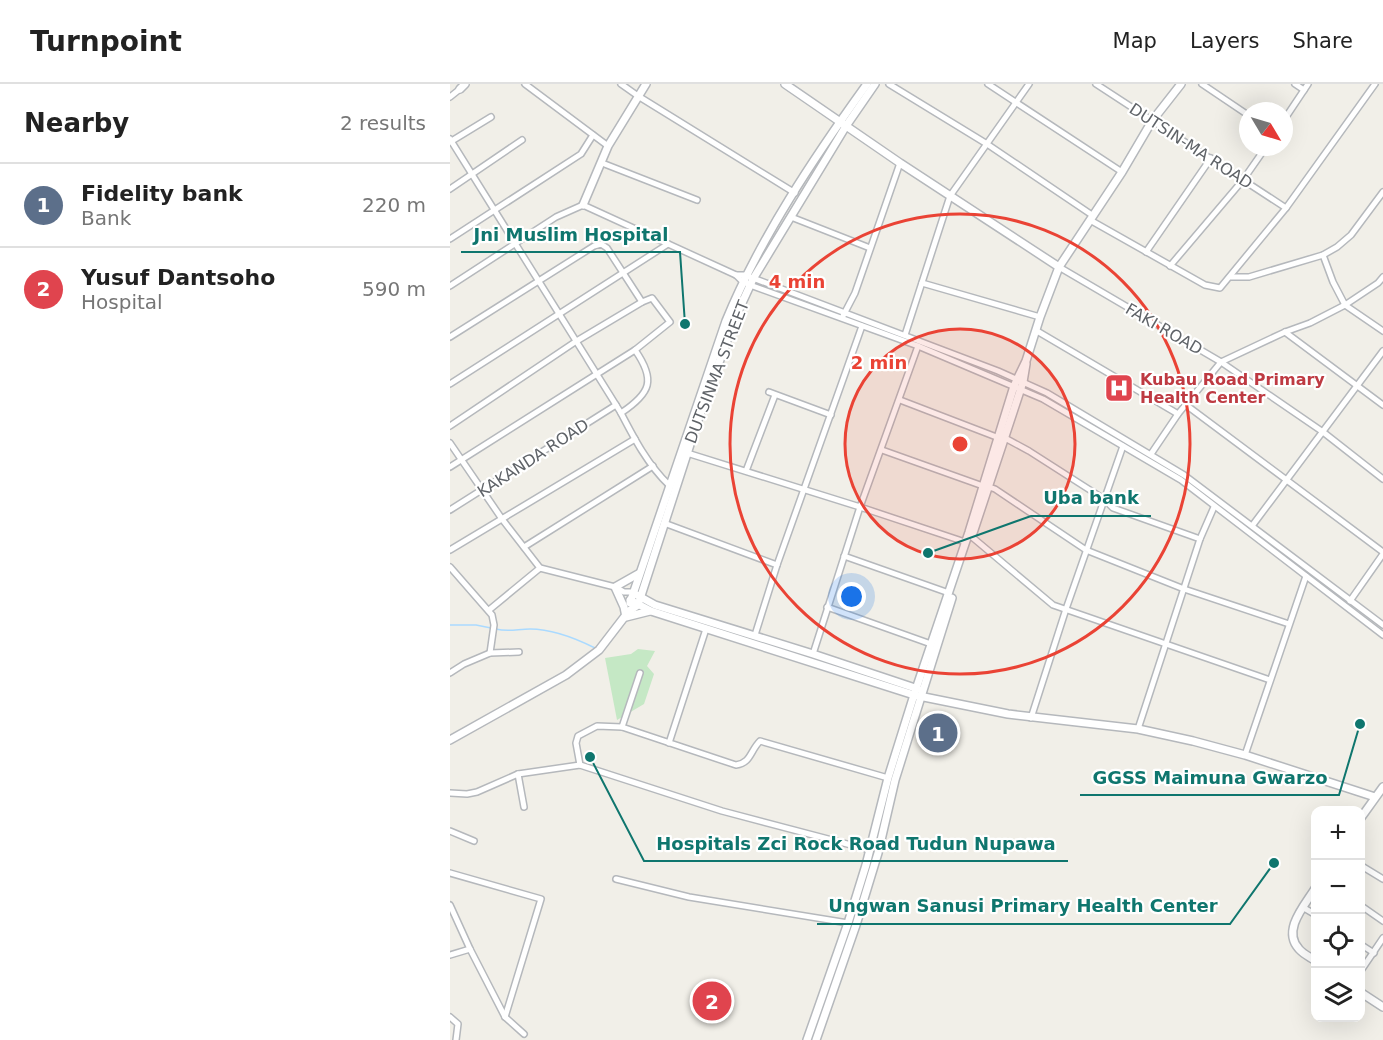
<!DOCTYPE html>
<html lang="en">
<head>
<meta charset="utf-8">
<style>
	:root { --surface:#fff; --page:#f2f2f2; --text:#222; --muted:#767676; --line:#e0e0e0; --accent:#ea4335 }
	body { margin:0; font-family:"DejaVu Sans",sans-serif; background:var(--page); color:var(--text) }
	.controls { position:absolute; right:18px; bottom:18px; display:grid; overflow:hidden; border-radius:12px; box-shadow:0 6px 24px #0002 }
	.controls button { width:54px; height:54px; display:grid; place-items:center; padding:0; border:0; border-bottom:2px solid var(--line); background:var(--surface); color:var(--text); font:30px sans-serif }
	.compass { position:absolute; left:789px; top:18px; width:54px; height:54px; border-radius:50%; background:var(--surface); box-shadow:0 6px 24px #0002; rotate:128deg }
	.you { position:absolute; left:402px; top:513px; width:21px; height:21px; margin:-15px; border:4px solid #fff; border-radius:50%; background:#1a73e8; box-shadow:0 0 0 9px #1a73e833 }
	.badge { display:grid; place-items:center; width:39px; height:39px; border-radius:50%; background:var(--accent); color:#fff; font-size:20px; font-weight:700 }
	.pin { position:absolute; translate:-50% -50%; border:3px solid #fff; box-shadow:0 2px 6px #0006 }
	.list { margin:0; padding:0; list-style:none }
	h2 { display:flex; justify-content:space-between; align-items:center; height:78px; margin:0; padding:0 24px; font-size:26px }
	h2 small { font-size:20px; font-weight:400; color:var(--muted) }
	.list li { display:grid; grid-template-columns:39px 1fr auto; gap:18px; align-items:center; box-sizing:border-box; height:84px; padding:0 24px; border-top:2px solid var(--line) }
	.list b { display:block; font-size:22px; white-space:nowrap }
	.list p { margin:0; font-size:20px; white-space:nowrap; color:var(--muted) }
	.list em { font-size:20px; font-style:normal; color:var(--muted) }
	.icon { flex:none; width:33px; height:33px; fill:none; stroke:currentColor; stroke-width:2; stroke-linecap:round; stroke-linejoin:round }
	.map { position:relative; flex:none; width:933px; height:956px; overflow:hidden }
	header { display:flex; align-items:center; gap:36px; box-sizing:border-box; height:84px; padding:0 30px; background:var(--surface); border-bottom:2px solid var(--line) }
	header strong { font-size:28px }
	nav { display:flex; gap:33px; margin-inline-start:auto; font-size:21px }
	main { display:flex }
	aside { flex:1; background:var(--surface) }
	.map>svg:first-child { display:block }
	.green { fill:#c5e8c5 }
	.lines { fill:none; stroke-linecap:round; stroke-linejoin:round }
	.stream { stroke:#aadaff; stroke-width:1.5 }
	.minor-casing { stroke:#b5b8bc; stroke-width:8 }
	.tertiary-casing { stroke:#b5b8bc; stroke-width:10 }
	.minor { stroke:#fff; stroke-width:5 }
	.tertiary { stroke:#fff; stroke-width:7 }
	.ring { fill:none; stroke:#ea4335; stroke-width:3 }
	.labels { text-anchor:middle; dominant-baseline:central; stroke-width:4.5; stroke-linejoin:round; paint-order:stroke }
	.street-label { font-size:16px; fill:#5f6368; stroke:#fff }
	.health-label { font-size:16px; font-weight:bold; fill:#be3a42; stroke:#fff; text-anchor:start }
	.centre { fill:#ea4335; stroke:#fff; stroke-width:3 }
	.ring-label { font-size:18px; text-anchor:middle; font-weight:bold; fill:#ea4335; stroke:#fff; stroke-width:4.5; stroke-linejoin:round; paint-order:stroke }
	.leader { fill:none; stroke:#0f766e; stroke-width:2 }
	.callout-dot { fill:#0f766e; stroke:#fff; stroke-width:2 }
	.callout-label { font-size:18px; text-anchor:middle; font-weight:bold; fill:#0f766e; stroke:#fff; stroke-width:4.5; stroke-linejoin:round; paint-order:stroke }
</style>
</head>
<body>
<header>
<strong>Turnpoint</strong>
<nav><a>Map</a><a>Layers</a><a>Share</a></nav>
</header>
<main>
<aside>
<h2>Nearby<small>2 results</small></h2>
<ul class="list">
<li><span class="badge" style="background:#5c6f8a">1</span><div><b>Fidelity bank</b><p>Bank</p></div><em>220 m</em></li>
<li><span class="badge" style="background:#e0444e">2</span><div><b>Yusuf Dantsoho</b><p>Hospital</p></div><em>590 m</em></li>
</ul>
</aside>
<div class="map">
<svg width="933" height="956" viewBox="0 0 933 956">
	<rect width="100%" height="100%" fill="#f1efe8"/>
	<!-- green -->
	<path class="green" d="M188 565 205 567 197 582 204 590 194 620 167 636 155 574 181 570Z"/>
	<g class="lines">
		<!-- stream -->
		<g class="stream">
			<path d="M0 541H26L41 544"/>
			<path d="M46 545C58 548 68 545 80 545 103 545 125 554 145 564"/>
		</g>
		<!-- minor casing -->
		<g class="minor-casing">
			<g id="minor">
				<path d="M75 0 158 62"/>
				<path d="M171 0 188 12 345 109"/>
				<path d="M439 0 537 60 642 131"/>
				<path d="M538 0 672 88"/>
				<path d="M646 0 836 124"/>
				<path d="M752 0 798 31"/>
				<path d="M845 0 854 6"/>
				<path d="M0 13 10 5"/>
				<path d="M834 36 858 0"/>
				<path d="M0 55 171 329C184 354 198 381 219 401"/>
				<path d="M0 58 41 33"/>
				<path d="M152 79 247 116"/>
				<path d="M0 105 72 56"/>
				<path d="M341 133 420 164"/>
				<path d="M640 136 755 201 770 204 836 124 925 0"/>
				<path d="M0 155 131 70 143 51"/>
				<path d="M696 168 761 74"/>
				<path d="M873 171 883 198 895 221 933 247"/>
				<path d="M720 182 793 96 816 63"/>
				<path d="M609 183 771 278 873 348 933 395"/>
				<path d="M286 191H295L548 287 597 309 734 391 933 541"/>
				<path d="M781 193H799L873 171 887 163 901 151 933 108"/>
				<path d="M472 199 590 233"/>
				<path d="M0 202 106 133 133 121 286 191 292 197 300 201 468 262 593 315 731 396 933 551"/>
				<path d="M393 232 405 209 450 79"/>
				<path d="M587 247 728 330"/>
				<path d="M835 248 933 321"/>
				<path d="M455 251 500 112 579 0"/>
				<path d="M0 253 144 162 151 160 157 164 192 218 202 214 220 238 185 266 0 383"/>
				<path d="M0 300 218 160"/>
				<path d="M319 308 381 331"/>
				<path d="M450 316 549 354"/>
				<path d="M736 321 933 468"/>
				<path d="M171 329C201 309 206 296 185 266"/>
				<path d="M0 342 125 258 192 218"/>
				<path d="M555 354 579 367 654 415 663 424 750 455"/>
				<path d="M0 359 52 435 90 484 165 503 174 508H183"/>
				<path d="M432 366 533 402"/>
				<path d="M237 369 410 423 515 458"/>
				<path d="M701 370 728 330 771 278 835 248 860 239 895 221 928 199 933 193"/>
				<path d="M296 387 325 311"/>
				<path d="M539 403 545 405 636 466 734 505 839 540"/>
				<path d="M0 426 166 321"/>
				<path d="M214 439 327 481"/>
				<path d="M802 442 933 267"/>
				<path d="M522 453 603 521 820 596"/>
				<path d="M74 463 203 382"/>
				<path d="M0 466 185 355"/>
				<path d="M394 472 499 509"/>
				<path d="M0 483 42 531 44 541 40 569"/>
				<path d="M900 517 933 470"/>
				<path d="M377 523 481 560"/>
				<path d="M39 526 90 484"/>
				<path d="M305 551 327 481 412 242"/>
				<path d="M363 570 410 423 468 262"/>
				<path d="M0 589 14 580 40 569 69 568"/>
				<path d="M581 634 616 525 673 362"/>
				<path d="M172 643 190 589"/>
				<path d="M688 645 750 455 764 423"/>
				<path d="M219 659 256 545"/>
				<path d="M795 671 856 492"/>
				<path d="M130 681 126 659 128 652 147 642 172 643 286 681C301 679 300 667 310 657L438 694"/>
				<path d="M68 690 74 723"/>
				<path d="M0 709 17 710 27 708 68 690 130 681 272 727 420 766"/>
				<path d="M0 747 24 757"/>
				<path d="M910 781 933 795"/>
				<path d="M0 789 91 815 55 933"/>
				<path d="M166 795 239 813 398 839"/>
				<path d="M0 821 20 865 55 933 74 950"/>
				<path d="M910 821 933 837"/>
				<path d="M854 824 866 831"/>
				<path d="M910 860 924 869"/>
				<path d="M0 871 20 865"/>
				<path d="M910 888 933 854"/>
				<path d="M0 933 8 940 6 956"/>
			</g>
		</g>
		<!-- tertiary casing -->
		<g class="tertiary-casing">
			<g id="tertiary">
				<path d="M335 0 450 79 609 183"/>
				<path d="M10 5 15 0"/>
				<path d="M133 121 158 62 196 0"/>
				<path d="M523 449 573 298 576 280"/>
				<path d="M188 490 165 503 174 523 176 533 200 527"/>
				<path d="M187 511 205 521 363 570 468 605"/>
				<path d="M180 516 201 527 464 611 558 630 688 645 743 657 795 671 925 713"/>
				<path d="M180 519 276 237C310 154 365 72 417 0"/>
				<path d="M0 656 116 591 149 566 179 527 188 521 248 336 286 232 303 195 396 42 425 0"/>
				<path d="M910 735 933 703"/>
				<path d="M866 803C856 820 831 846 849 865 853 870 860 873 866 877"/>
				<path d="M910 908 933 923"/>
				<path d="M357 956 398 839 416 781 438 694 464 611 519 448 564 302 576 277 590 233 609 183 672 88 702 37 731 0"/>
				<path d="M366 956 406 841 428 769 445 696 502 514"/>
			</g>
		</g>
		<!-- minor -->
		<use href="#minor" class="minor"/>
		<!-- tertiary -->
		<use href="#tertiary" class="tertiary"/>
	</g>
	<!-- distance rings -->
	<circle cx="510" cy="360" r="115" fill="#ea4335" fill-opacity=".12"/>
	<g class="ring">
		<circle cx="510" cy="360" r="115"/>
		<circle cx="510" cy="360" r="230"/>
	</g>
	<!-- icons -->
	<defs>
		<g id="hospital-square" transform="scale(1.5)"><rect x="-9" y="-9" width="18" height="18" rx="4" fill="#e0444e" stroke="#fff"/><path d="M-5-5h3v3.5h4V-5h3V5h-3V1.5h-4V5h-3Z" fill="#fff"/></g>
	</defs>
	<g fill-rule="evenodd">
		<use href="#hospital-square" x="669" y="304"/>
	</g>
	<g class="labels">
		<!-- street labels -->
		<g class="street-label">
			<text transform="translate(741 62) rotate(33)">DUTSIN-MA ROAD</text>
			<text transform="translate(714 245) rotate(30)">FAKI ROAD</text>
			<text transform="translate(267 288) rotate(-69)">DUTSINMA STREET</text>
			<text transform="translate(83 374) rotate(-33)">KAKANDA ROAD</text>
		</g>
		<!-- health labels -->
		<g class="health-label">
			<text x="690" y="295">Kubau Road Primary<tspan x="690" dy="18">Health Center</tspan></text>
		</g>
	</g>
	<circle cx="510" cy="360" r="9" class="centre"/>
	<g class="ring-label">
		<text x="347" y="204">4 min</text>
		<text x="429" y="285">2 min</text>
	</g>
	<!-- callouts -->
	<path class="leader" d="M235 240L230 168H11M478 469L581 432H701M910 640L889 711H630M140 673L194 777H618M824 779L780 840H367"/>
	<g class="callout-dot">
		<circle cx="235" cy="240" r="6"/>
		<circle cx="478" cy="469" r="6"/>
		<circle cx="910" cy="640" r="6"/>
		<circle cx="140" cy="673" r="6"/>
		<circle cx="824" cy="779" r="6"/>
	</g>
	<g class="callout-label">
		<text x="121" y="157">Jni Muslim Hospital</text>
		<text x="641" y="420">Uba bank</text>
		<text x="760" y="700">GGSS Maimuna Gwarzo</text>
		<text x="406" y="766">Hospitals Zci Rock Road Tudun Nupawa</text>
		<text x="573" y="828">Ungwan Sanusi Primary Health Center</text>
	</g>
</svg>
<div class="controls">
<button>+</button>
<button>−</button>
<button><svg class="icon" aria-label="locate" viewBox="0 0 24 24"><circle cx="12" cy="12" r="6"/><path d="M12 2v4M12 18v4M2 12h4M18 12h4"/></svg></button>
<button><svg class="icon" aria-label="layers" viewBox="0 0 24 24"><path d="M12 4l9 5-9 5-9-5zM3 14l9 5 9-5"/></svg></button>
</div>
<svg class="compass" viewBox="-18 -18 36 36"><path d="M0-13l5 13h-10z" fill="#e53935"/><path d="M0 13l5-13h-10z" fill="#767676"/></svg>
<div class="you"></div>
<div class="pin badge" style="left:488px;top:649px;background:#5c6f8a">1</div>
<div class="pin badge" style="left:262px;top:917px;background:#e0444e">2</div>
</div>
</main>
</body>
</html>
